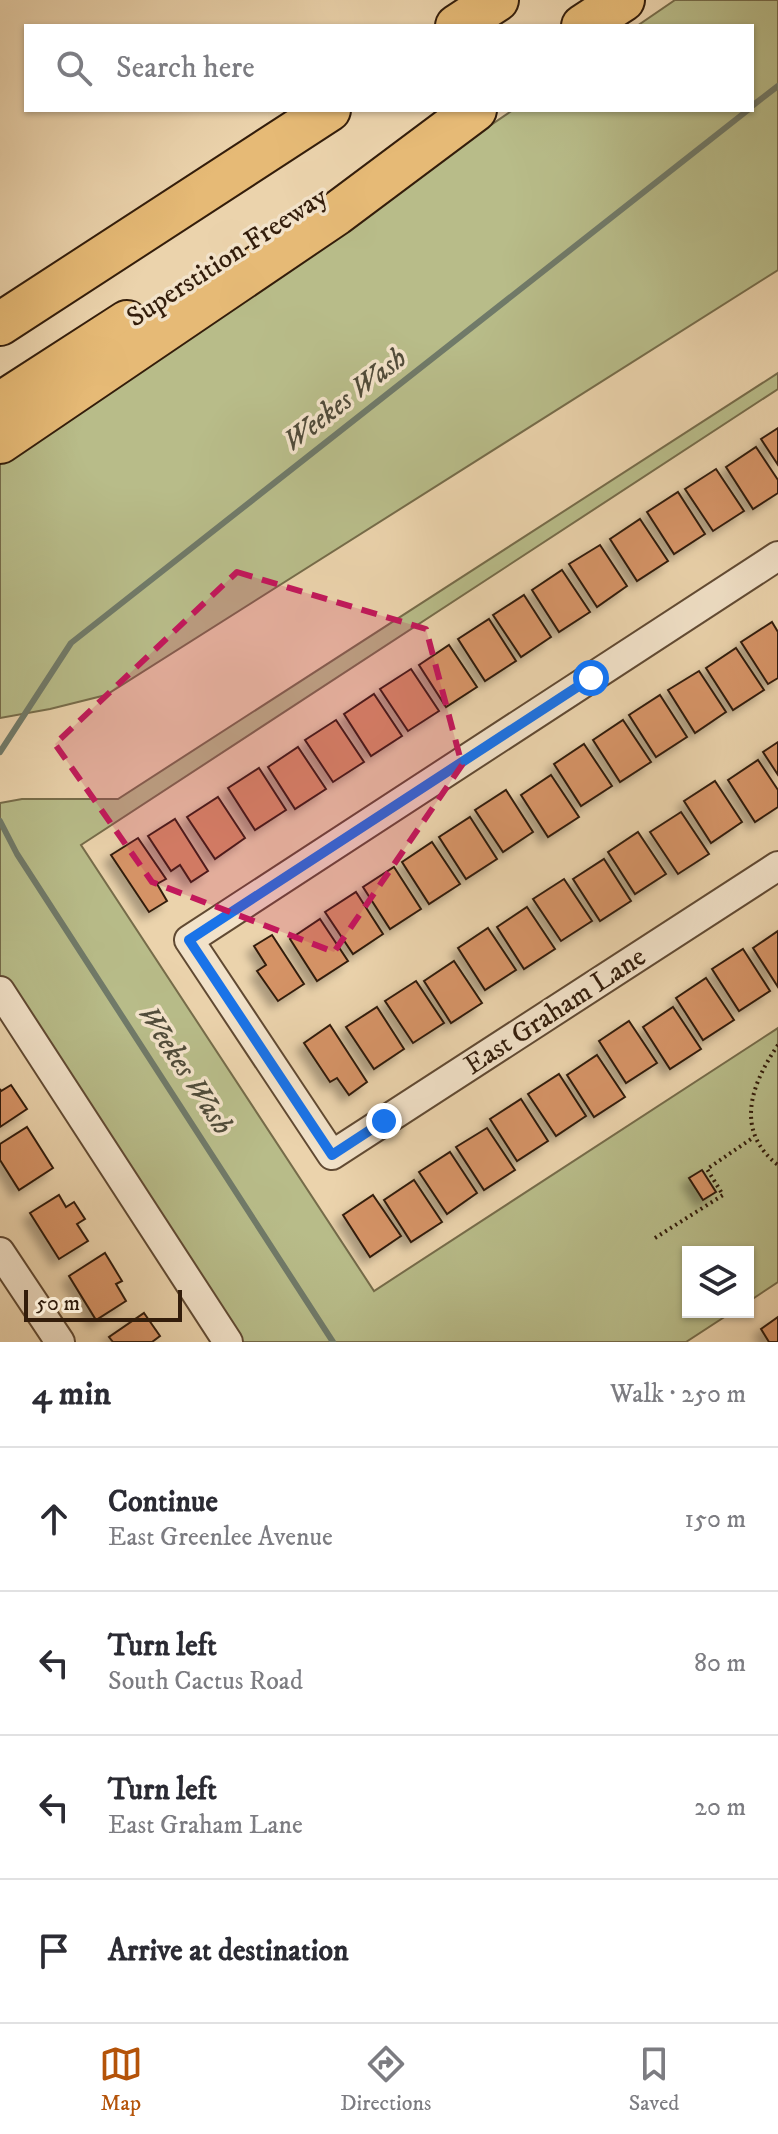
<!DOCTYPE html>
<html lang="en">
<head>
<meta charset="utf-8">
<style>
	:root { --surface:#fff; --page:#f7f7f7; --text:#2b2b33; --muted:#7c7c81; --line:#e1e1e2; --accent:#b45309 }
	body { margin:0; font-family:"IM FELL DW Pica",serif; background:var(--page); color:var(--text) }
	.controls { position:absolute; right:24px; bottom:24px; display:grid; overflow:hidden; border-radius:0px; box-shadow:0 2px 6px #0004 }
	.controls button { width:72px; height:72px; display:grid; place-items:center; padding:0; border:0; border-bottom:2px solid var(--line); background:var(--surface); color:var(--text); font:40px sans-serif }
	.scale { position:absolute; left:24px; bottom:20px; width:158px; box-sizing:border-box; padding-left:8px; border:4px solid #331d0b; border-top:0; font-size:22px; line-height:28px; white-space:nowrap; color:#331d0b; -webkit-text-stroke:6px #f2e2c9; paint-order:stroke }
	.stop { position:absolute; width:24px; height:24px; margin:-18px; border:6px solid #1a73e8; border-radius:50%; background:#fff }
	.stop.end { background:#1a73e8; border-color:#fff; box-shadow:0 2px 8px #0008 }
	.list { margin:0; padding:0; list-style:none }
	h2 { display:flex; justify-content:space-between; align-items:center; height:104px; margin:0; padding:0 32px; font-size:34px }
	h2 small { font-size:26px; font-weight:400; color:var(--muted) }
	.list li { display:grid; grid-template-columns:52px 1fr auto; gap:24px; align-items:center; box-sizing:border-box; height:144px; padding:0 32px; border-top:2px solid var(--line) }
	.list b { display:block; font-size:30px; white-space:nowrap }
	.list p { margin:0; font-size:26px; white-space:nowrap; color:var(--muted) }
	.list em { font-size:26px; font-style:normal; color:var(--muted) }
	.icon { flex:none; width:44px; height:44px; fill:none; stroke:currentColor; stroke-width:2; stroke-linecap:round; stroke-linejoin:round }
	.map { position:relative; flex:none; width:778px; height:1342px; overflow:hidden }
	.search { position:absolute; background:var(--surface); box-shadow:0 2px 6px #0004; left:24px; right:24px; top:24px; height:88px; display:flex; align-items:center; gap:20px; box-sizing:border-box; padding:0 28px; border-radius:0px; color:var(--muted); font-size:30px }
	.sheet { height:680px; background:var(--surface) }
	nav { display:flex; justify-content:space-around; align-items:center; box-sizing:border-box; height:112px; border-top:2px solid var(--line); background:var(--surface); font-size:22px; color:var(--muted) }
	nav a { display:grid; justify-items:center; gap:4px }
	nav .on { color:var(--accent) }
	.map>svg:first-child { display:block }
	.green { fill:#b8bc89; stroke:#766c4a; stroke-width:2 }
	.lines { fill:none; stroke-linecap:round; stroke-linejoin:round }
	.stream { stroke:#707a69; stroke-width:6 }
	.building { fill:#d59366; stroke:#331d0b; stroke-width:2; filter:url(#shadow) }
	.minor-casing { stroke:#614a33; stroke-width:32 }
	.highway-casing { stroke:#331d0b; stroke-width:46 }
	.path { stroke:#331d0b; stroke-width:4; stroke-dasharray:2 4; stroke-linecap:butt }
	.minor { stroke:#f2e2c9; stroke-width:28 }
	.highway { stroke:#e6ba76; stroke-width:42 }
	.route { stroke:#1a73e8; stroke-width:10 }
	.marked { fill:#c2185b; fill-opacity:0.2; stroke:#c2185b; stroke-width:6; stroke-dasharray:16 10; stroke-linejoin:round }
	.labels { text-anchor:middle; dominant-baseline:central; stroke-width:7; stroke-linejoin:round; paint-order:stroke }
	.street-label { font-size:28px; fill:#331d0b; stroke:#f2e2c9 }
	.water-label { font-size:30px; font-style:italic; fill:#514c3a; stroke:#f2e2c9 }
</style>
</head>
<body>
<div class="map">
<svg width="778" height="1342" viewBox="0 0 778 1342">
	<defs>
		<filter id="shadow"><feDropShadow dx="-7" dy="7" stdDeviation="4" flood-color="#0004"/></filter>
	</defs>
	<rect width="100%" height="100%" fill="#ebd3ac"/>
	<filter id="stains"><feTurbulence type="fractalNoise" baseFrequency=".0025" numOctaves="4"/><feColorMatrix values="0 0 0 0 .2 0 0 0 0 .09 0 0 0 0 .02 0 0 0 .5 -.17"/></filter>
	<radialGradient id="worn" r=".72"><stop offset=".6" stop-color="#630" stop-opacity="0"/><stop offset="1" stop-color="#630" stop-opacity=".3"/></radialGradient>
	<!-- green -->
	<g class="green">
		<path d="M675 0H778V270L106 695 50 709 0 718V458L513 110H752V26H637Z"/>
		<path d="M778 373V389L81 845 374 1291 778 1028V1282L748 1302V1252H688V1312H732L686 1342H237L0 978V803L22 799H118Z"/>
	</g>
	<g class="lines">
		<!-- stream -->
		<g class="stream">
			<path d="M752 106 778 86"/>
			<path d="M0 752 71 643 748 110"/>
			<path d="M0 821 17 854 333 1342"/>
		</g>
	</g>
	<!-- building -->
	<g class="building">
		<path d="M778 428V465L761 439Z"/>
		<path d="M756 447 778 480V493L753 509 726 467Z"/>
		<path d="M716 469 744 511 713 531 685 489Z"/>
		<path d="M678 492 705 534 674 554 647 512Z"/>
		<path d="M640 519 668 561 637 581 610 539Z"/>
		<path d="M600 545 627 586 597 607 569 564Z"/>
		<path d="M562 570 590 612 559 632 532 590Z"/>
		<path d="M524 595 551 637 521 657 493 615Z"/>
		<path d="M489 619 516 661 485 681 458 639Z"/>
		<path d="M772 622 778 632V678L768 684 741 642Z"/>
		<path d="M449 645 477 687 446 707 419 665Z"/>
		<path d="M736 648 764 690 733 710 706 668Z"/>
		<path d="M411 669 439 711 408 731 380 689Z"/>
		<path d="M699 671 726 712 695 733 668 690Z"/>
		<path d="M374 694 402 736 371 756 344 714Z"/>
		<path d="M660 695 687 737 656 757 629 715Z"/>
		<path d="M336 720 364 762 333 782 305 740Z"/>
		<path d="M623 720 651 762 620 782 593 740Z"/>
		<path d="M778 742V775L763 752Z"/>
		<path d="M584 744 612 786 581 806 554 764Z"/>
		<path d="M298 747 326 789 295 809 268 767Z"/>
		<path d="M758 760 778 790V807L755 822 728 780Z"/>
		<path d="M259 768 286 810 255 830 228 788Z"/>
		<path d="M551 775 579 817 548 837 521 795Z"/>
		<path d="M715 781 742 822 711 843 684 801Z"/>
		<path d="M506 790 533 832 503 852 475 810Z"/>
		<path d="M218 797 245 838 215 859 187 817Z"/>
		<path d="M681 812 709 854 678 874 650 832Z"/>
		<path d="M470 817 497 859 466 879 439 837Z"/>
		<path d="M175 819 208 871 191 882 180 865 171 871 148 836Z"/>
		<path d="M638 832 666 874 635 894 608 852Z"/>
		<path d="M138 838 166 879 157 884 167 901 149 912 111 855Z"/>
		<path d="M432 842 460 884 429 904 402 862Z"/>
		<path d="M604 859 631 901 600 921 573 879Z"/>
		<path d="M394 867 421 909 390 929 363 887Z"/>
		<path d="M564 879 592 921 561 941 533 899Z"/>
		<path d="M356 892 383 934 353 954 325 912Z"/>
		<path d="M527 907 555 949 524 969 497 927Z"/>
		<path d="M320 919 348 961 317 981 290 939Z"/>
		<path d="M488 928 516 970 485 990 458 948Z"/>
		<path d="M778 931V987L753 948Z"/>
		<path d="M272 935 304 984 278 1001 257 971 266 965 254 946Z"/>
		<path d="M743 949 770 991 739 1011 712 969Z"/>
		<path d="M454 961 482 1003 451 1023 424 981Z"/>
		<path d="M706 978 734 1020 703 1040 676 998Z"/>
		<path d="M416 981 444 1023 413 1043 385 1001Z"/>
		<path d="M377 1007 404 1049 374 1069 346 1027Z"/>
		<path d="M673 1007 701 1049 670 1069 643 1027Z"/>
		<path d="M629 1021 657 1063 626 1083 599 1041Z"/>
		<path d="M330 1025 367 1082 349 1095 337 1078 330 1082 304 1043Z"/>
		<path d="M597 1055 625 1097 594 1117 567 1075Z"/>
		<path d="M559 1074 586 1116 556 1136 528 1094Z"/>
		<path d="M11 1085 27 1109 0 1127V1089L1 1091Z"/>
		<path d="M521 1099 548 1141 517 1161 490 1119Z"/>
		<path d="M27 1127 53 1168 19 1190 0 1160V1144Z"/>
		<path d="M487 1128 515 1170 484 1190 456 1147Z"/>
		<path d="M450 1152 477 1193 447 1214 419 1172Z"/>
		<path d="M702 1170 716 1192 703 1200 689 1178Z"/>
		<path d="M414 1180 442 1222 411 1242 384 1200Z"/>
		<path d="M59 1195 66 1207 74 1202 85 1219 77 1224 88 1241 59 1259 30 1213Z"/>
		<path d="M373 1195 401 1236 370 1257 343 1215Z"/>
		<path d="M105 1253 122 1281 116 1284 126 1301 96 1320 69 1276Z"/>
		<path d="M144 1313 160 1336 152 1342H113L109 1337Z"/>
		<path d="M778 1317V1342H769L761 1329Z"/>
	</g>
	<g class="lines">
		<!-- minor casing -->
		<g class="minor-casing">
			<g id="minor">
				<path d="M778 556 189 940 332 1155 778 866"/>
				<path d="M0 991 228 1342"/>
				<path d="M0 1252 60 1342"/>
			</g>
		</g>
		<!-- highway casing -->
		<g class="highway-casing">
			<g id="highway">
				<path d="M457 26 497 0"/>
				<path d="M583 26 623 0"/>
				<path d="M0 324 329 110"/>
				<path d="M0 404 127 322"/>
				<path d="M0 442 336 214 475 110"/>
			</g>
		</g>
		<!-- path -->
		<g class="path">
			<path d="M778 1045C751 1084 734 1131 778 1165"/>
			<path d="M655 1238 723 1195 707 1169 754 1137"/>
		</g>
		<!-- minor -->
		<use href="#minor" class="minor"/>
		<!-- highway -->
		<use href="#highway" class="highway"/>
	</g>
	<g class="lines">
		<!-- route -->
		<path class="route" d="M384 1121 332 1155 189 940 591 678"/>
	</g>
	<!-- marked area -->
	<path class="marked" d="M237 572 426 629 462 765 334 952 152 882 55 744Z"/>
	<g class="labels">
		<!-- street labels -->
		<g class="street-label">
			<text transform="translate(227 257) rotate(-33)">Superstition Freeway</text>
			<text transform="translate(555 1011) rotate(-33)">East Graham Lane</text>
		</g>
		<!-- water labels -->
		<g class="water-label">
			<text transform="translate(345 400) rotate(-38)">Weekes Wash</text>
			<text transform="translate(185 1070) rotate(57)">Weekes Wash</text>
		</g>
	</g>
	<rect width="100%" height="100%" filter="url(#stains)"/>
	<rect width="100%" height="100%" fill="url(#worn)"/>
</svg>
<div class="controls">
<button><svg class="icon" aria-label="layers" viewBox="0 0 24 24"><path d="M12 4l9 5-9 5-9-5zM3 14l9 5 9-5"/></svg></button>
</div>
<div class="scale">50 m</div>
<div class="stop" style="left:591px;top:678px"></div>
<div class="stop end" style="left:384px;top:1121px"></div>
<div class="search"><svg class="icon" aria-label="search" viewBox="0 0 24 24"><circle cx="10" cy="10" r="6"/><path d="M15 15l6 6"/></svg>Search here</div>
</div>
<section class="sheet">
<h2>4 min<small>Walk · 250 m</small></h2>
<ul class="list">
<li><svg class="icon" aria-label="ahead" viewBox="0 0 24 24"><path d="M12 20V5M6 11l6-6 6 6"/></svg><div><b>Continue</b><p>East Greenlee Avenue</p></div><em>150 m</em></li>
<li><svg class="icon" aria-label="left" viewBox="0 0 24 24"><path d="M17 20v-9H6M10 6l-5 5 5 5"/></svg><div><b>Turn left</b><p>South Cactus Road</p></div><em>80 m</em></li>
<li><svg class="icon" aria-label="left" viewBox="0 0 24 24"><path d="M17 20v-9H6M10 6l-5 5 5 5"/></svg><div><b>Turn left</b><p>East Graham Lane</p></div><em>20 m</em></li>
<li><svg class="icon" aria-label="arrive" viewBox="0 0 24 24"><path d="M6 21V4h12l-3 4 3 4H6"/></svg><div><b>Arrive at destination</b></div></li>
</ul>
</section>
<nav>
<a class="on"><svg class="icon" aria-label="map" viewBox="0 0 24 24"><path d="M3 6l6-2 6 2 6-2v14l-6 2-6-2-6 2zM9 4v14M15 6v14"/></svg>Map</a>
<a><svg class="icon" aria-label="directions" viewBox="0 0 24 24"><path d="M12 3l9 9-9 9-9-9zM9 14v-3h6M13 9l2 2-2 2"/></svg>Directions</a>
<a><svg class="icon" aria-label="saved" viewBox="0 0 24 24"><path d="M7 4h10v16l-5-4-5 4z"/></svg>Saved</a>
</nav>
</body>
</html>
